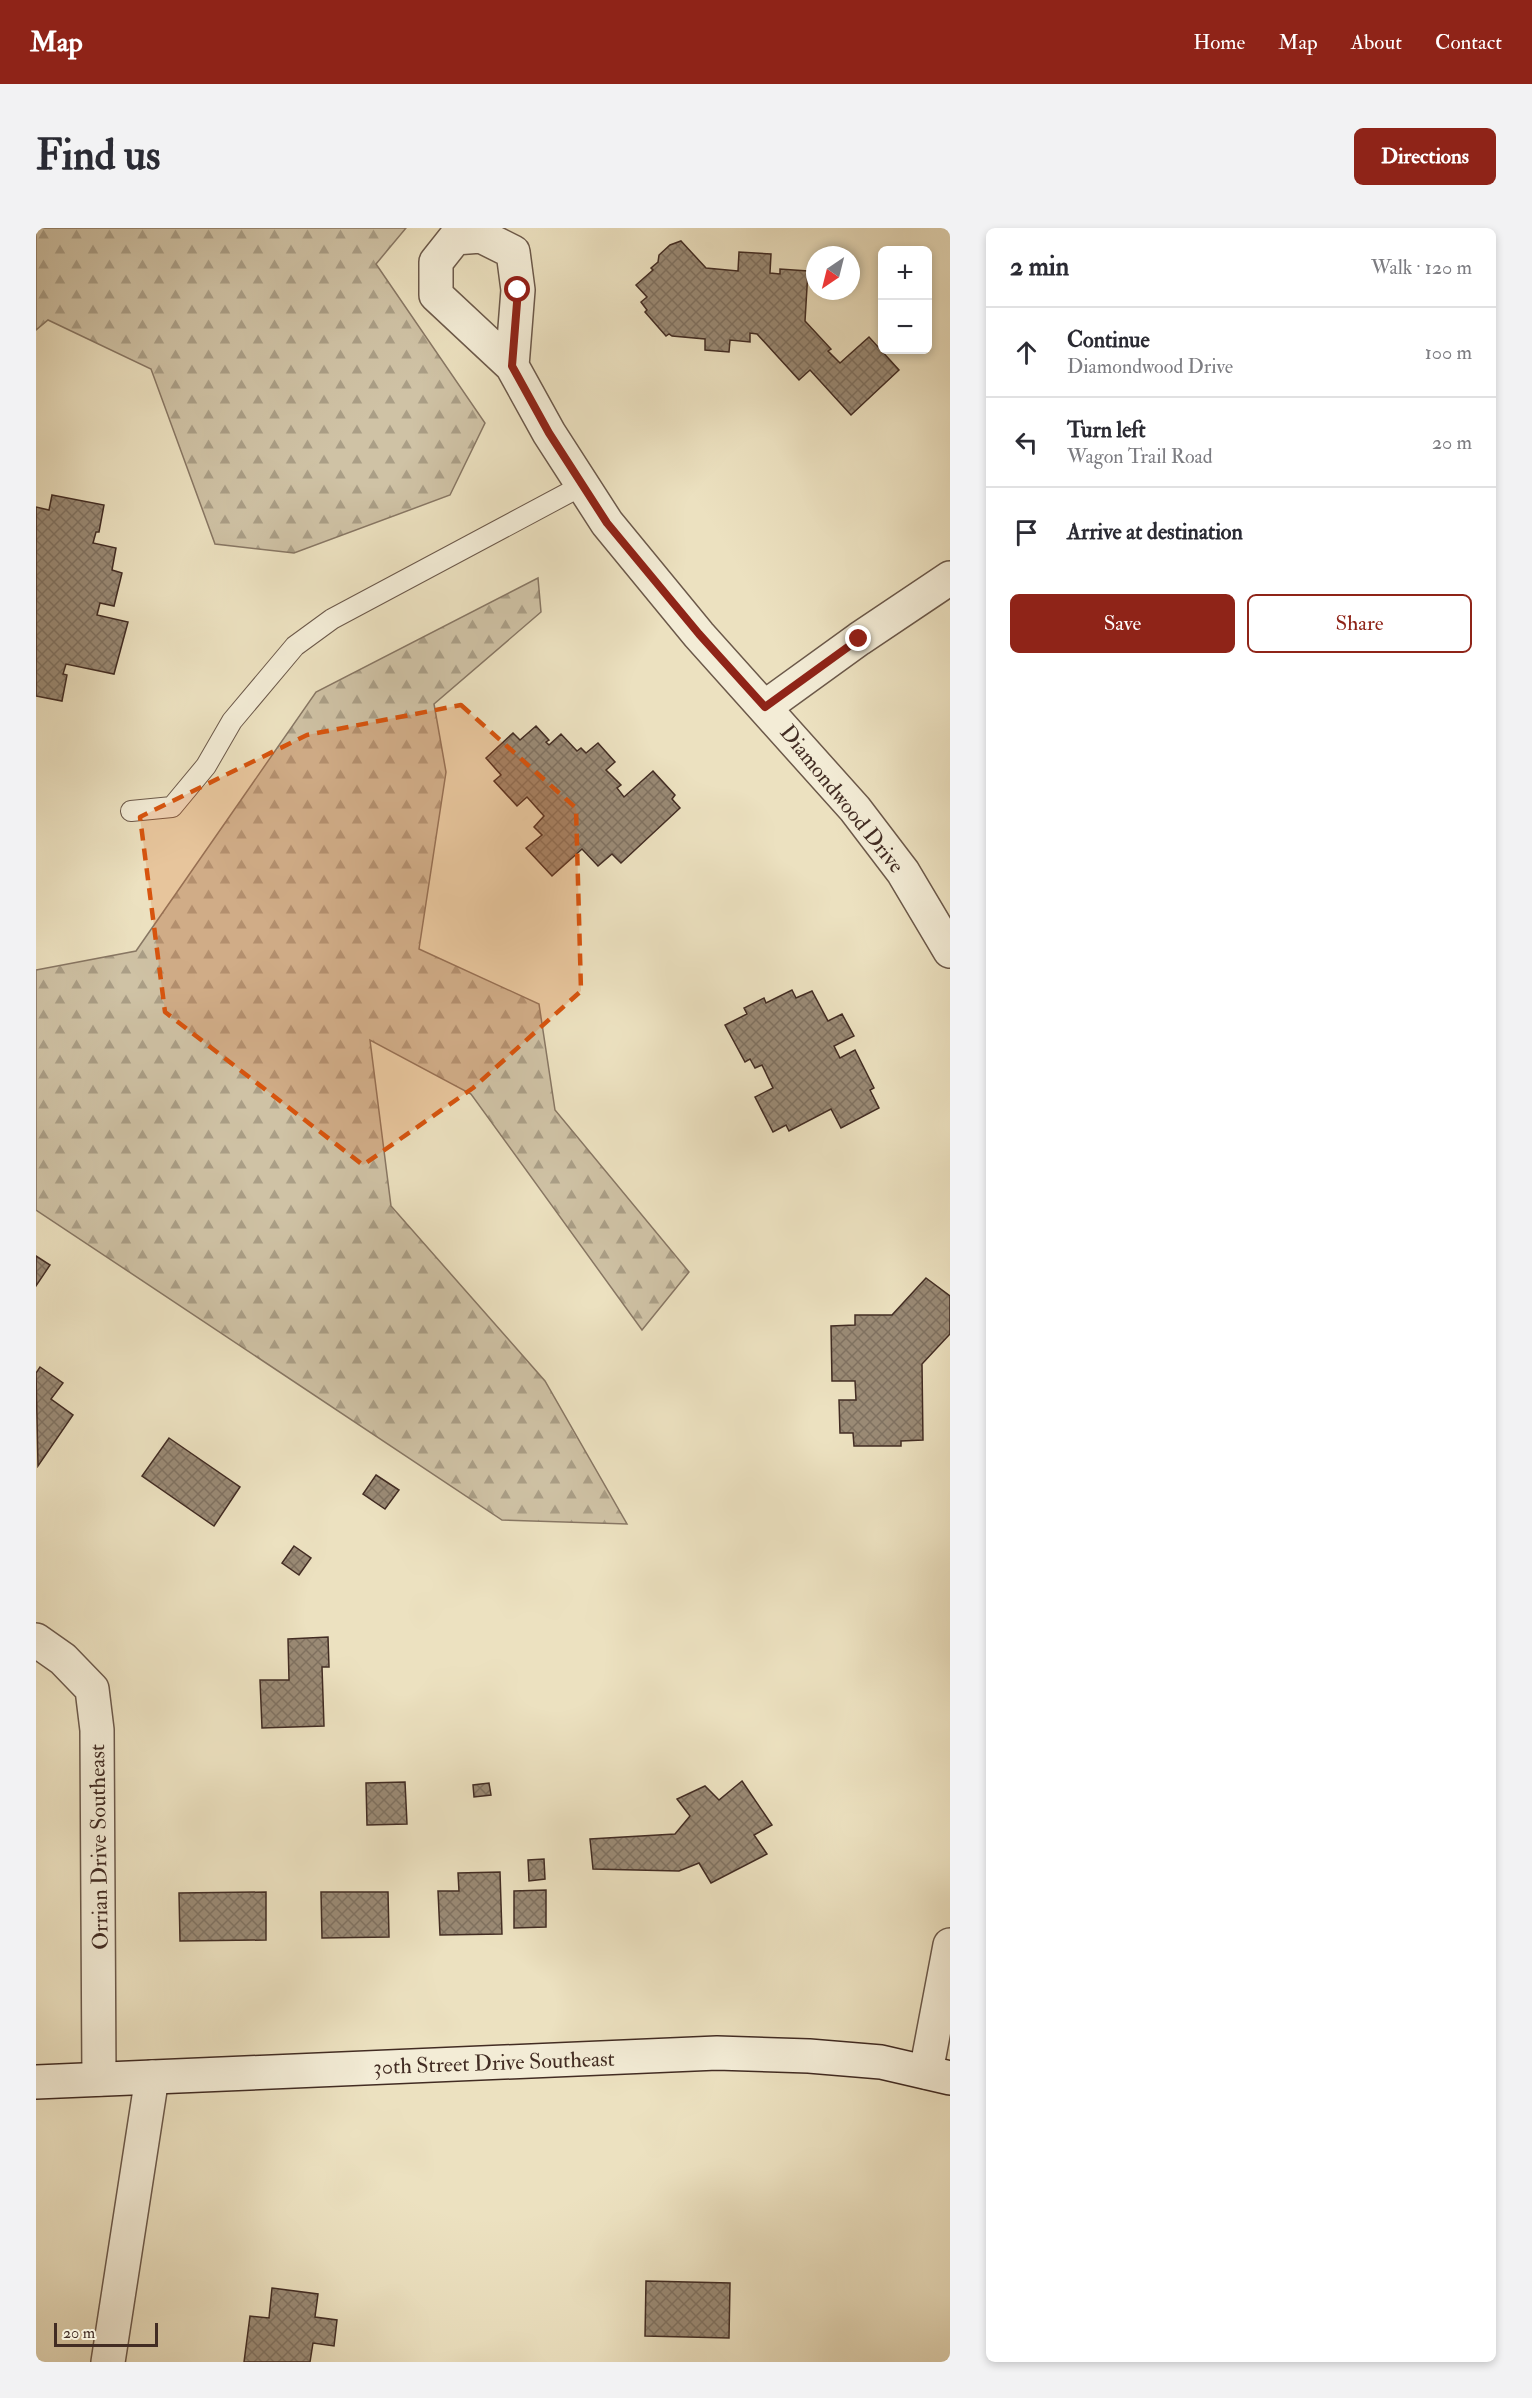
<!DOCTYPE html>
<html lang="en">
<head>
<meta charset="utf-8">
<style>
	:root { --surface:#fff; --page:#f2f2f3; --text:#2b2b33; --muted:#7c7c81; --line:#e1e1e2; --accent:#8f2418 }
	body { margin:0; font-family:"IM FELL Double Pica",serif; background:var(--page); color:var(--text) }
	.controls { position:absolute; right:18px; top:18px; display:grid; overflow:hidden; border-radius:9px; box-shadow:0 3px 9px #0003 }
	.controls button { width:54px; height:54px; display:grid; place-items:center; padding:0; border:0; border-bottom:2px solid var(--line); background:var(--surface); color:var(--text); font:30px sans-serif }
	.compass { position:absolute; left:770px; top:18px; width:54px; height:54px; border-radius:50%; background:var(--surface); box-shadow:0 3px 9px #0003; rotate:215deg }
	.scale { position:absolute; left:18px; bottom:15px; width:104px; box-sizing:border-box; padding-left:6px; border:3px solid #422c23; border-top:0; font-size:16px; line-height:21px; white-space:nowrap; color:#422c23; -webkit-text-stroke:4px #f3ecd6; paint-order:stroke }
	.stop { position:absolute; width:18px; height:18px; margin:-14px; border:4px solid #8f2418; border-radius:50%; background:#fff }
	.stop.end { background:#8f2418; border-color:#fff; box-shadow:0 2px 6px #0008 }
	.list { margin:0; padding:0; list-style:none }
	h2 { display:flex; justify-content:space-between; align-items:center; height:78px; margin:0; padding:0 24px; font-size:26px }
	h2 small { font-size:20px; font-weight:400; color:var(--muted) }
	.list li { display:grid; grid-template-columns:39px 1fr auto; gap:18px; align-items:center; box-sizing:border-box; height:90px; padding:0 24px; border-top:2px solid var(--line) }
	.list b { display:block; font-size:22px; white-space:nowrap }
	.list p { margin:0; font-size:20px; white-space:nowrap; color:var(--muted) }
	.list em { font-size:20px; font-style:normal; color:var(--muted) }
	.actions { display:flex; gap:12px; padding:18px 24px }
	.actions a { flex:1; padding:14px 0; border:2px solid var(--accent); border-radius:9px; text-align:center; font-size:21px; color:var(--accent) }
	.actions .main { background:var(--accent); color:#fff }
	.icon { flex:none; width:33px; height:33px; fill:none; stroke:currentColor; stroke-width:2; stroke-linecap:round; stroke-linejoin:round }
	.map { position:relative; flex:none; width:914px; height:2134px; overflow:hidden; border-radius:9px }
	header { display:flex; align-items:center; gap:36px; box-sizing:border-box; height:84px; padding:0 30px; background:var(--accent); color:#fff }
	header strong { font-size:28px }
	nav { display:flex; gap:33px; margin-inline-start:auto; font-size:21px }
	.intro { display:flex; align-items:center; justify-content:space-between; box-sizing:border-box; height:144px; padding:0 36px }
	h1 { margin:0; font-size:42px }
	.button { padding:15px 27px; border-radius:9px; background:var(--accent); color:#fff; font-size:21px; font-weight:700 }
	main { display:flex; gap:36px; padding:0 36px }
	aside { flex:1; background:var(--surface); border-radius:9px; box-shadow:0 3px 9px #0003 }
	.map>svg:first-child { display:block }
	.forest { fill:url(#forest-firs); stroke:#887764; stroke-width:1.5 }
	.building { fill:url(#building-cross-hatch); stroke:#422c23; stroke-width:1.5 }
	.lines { fill:none; stroke-linecap:round; stroke-linejoin:round }
	.service-casing { stroke:#6c594a; stroke-width:22 }
	.minor-casing { stroke:#6c594a; stroke-width:36 }
	.secondary-casing { stroke:#422c23; stroke-width:36 }
	.service { stroke:#f3ecd6; stroke-width:20 }
	.minor { stroke:#f3ecd6; stroke-width:33 }
	.secondary { stroke:#f3ecd6; stroke-width:33 }
	.route { stroke:#8f2418; stroke-width:8 }
	.marked { fill:#d7540e; fill-opacity:0.2; stroke:#d7540e; stroke-width:4.5; stroke-dasharray:12 8; stroke-linejoin:round }
	.labels { text-anchor:middle; dominant-baseline:central; stroke-width:4.5; stroke-linejoin:round; paint-order:stroke }
	.street-label { font-size:22px; fill:#422c23; stroke:#f3ecd6 }
</style>
</head>
<body>
<header>
<strong>Map</strong>
<nav><a>Home</a><a>Map</a><a>About</a><a>Contact</a></nav>
</header>
<div class="intro"><h1>Find us</h1><a class="button">Directions</a></div>
<main>
<div class="map">
<svg width="914" height="2134" viewBox="0 0 914 2134">
	<defs>
		<pattern id="forest-firs" width="22" height="20" patternUnits="userSpaceOnUse" patternTransform="scale(1.5)"><rect width="22" height="20" fill="#cfc2a5"/><path d="M5 1l3.5 6h-7zM16 11l3.5 6h-7z" fill="#aa9e86"/></pattern>
		<pattern id="building-cross-hatch" width="8" height="8" patternUnits="userSpaceOnUse" patternTransform="scale(1.5)"><rect width="8" height="8" fill="#9a8a75"/><path d="M0 0l8 8M0 8l8-8" fill="none" stroke="#7f7160"/></pattern>
	</defs>
	<rect width="100%" height="100%" fill="#ece1c0"/>
	<filter id="stains"><feTurbulence type="fractalNoise" baseFrequency=".00333" numOctaves="4"/><feColorMatrix values="0 0 0 0 .2 0 0 0 0 .09 0 0 0 0 .02 0 0 0 .5 -.17"/></filter>
	<radialGradient id="worn" r=".72"><stop offset=".6" stop-color="#630" stop-opacity="0"/><stop offset="1" stop-color="#630" stop-opacity=".3"/></radialGradient>
	<!-- forest -->
	<g class="forest">
		<path d="M0 0H370L340 36 449 195 414 267 258 325 179 316 115 141 12 92 0 102Z"/>
		<path d="M502 350 505 384 398 476 410 544 383 721 503 776 519 882 653 1044 606 1102 435 866 334 812 355 978 509 1153 591 1296 466 1292 0 982V742L100 723 280 464Z"/>
	</g>
	<!-- building -->
	<g class="building">
		<path d="M645 13 670 40 702 43 703 24 735 26 734 45 744 46V41L772 43 769 93 795 121 792 123 804 135 833 109 863 142 815 187 774 142 763 152 721 106 714 105V114L694 112 693 124 669 122V111L636 108 633 106 630 108 609 84 611 82 605 74 611 69 600 57 617 42 615 40 622 34 623 27 634 17Z"/>
		<path d="M16 267 68 277 63 304H60L57 315 80 320 76 342 86 345 78 378 64 375 61 387 92 394 78 446 30 436 27 446 31 447 26 473 0 468V279L13 282Z"/>
		<path d="M500 498 513 512 510 514 513 517 525 506 541 523 545 520 550 525 562 515 579 534 570 542 585 557 581 560 588 569 617 543 639 567 636 571 644 580 585 635 576 626 562 638 546 621 516 648 490 620 506 607 498 599 508 588 491 569 481 578 458 553 465 547 450 530 477 505 484 512Z"/>
		<path d="M756 762 760 770 776 763 792 793 806 786 818 808 798 818 804 830 819 822 838 860 834 862 843 880 805 900 795 881 753 903 750 897 737 904 719 869 737 860 726 837 719 840 714 831 709 834 689 797 711 786 708 780 728 770 730 775Z"/>
		<path d="M0 1028 14 1037 0 1058Z"/>
		<path d="M890 1050 914 1068V1106L886 1136 887 1212 865 1213V1218H818L817 1205H804L803 1172H820L819 1153H796L795 1098 819 1097V1087H856Z"/>
		<path d="M4 1139 27 1155 15 1171 37 1187 2 1238 0 1145Z"/>
		<path d="M133 1210 204 1259 178 1298 106 1248Z"/>
		<path d="M340 1247 363 1262 349 1281 327 1266Z"/>
		<path d="M258 1318 275 1330 263 1347 246 1335Z"/>
		<path d="M292 1409 293 1439H286L288 1498 226 1500 224 1452H253L252 1411Z"/>
		<path d="M706 1553 736 1597 718 1607 731 1626 675 1655 663 1635 643 1643 557 1641 554 1611 639 1606 654 1588 641 1571 669 1558 683 1572Z"/>
		<path d="M369 1554 371 1596 331 1597 330 1555Z"/>
		<path d="M453 1555 455 1567 438 1569 437 1557Z"/>
		<path d="M508 1631 509 1651 493 1653 492 1632Z"/>
		<path d="M464 1644 466 1706 404 1707 402 1663H423L422 1645Z"/>
		<path d="M510 1662V1699L478 1700V1663Z"/>
		<path d="M230 1664V1712L144 1713 143 1665Z"/>
		<path d="M285 1664H352L353 1709 286 1710Z"/>
		<path d="M610 2053 694 2055 693 2110 609 2108Z"/>
		<path d="M236 2060 282 2066 279 2089 301 2092 298 2118 277 2115 274 2134H208L214 2088 233 2090Z"/>
	</g>
	<g class="lines">
		<!-- service casing -->
		<g class="service-casing">
			<path id="service" d="M95 583 136 579 170 538 196 493 259 418 296 391 547 257"/>
		</g>
		<!-- minor casing -->
		<g class="minor-casing">
			<g id="minor">
				<path d="M476 138 482 62 477 24 445 8 419 10 400 34V67L476 138 513 205 571 295 663 407 819 581 867 644 914 723"/>
				<path d="M729 479 823 411 914 350"/>
				<path d="M0 1412 27 1431 56 1461 61 1502 63 1851"/>
				<path d="M890 1844 914 1717"/>
				<path d="M72 2134 116 1849"/>
			</g>
		</g>
		<!-- secondary casing -->
		<g class="secondary-casing">
			<path id="secondary" d="M0 1854 681 1825 773 1828 845 1834 914 1850"/>
		</g>
		<!-- service -->
		<use href="#service" class="service"/>
		<!-- minor -->
		<use href="#minor" class="minor"/>
		<!-- secondary -->
		<use href="#secondary" class="secondary"/>
	</g>
	<g class="lines">
		<!-- route -->
		<path class="route" d="M482 62 476 138 513 205 571 295 663 406 729 479 823 411"/>
	</g>
	<!-- marked area -->
	<path class="marked" d="M425 477 540 580 545 763 437 860 327 937 129 784 104 589 271 507Z"/>
	<g class="labels">
		<!-- street labels -->
		<g class="street-label">
			<text transform="translate(806 571) rotate(51)">Diamondwood Drive</text>
			<text transform="translate(63 1619) rotate(-91)">Orrian Drive Southeast</text>
			<text transform="translate(458 1835) rotate(-2)">30th Street Drive Southeast</text>
		</g>
	</g>
	<rect width="100%" height="100%" filter="url(#stains)"/>
	<rect width="100%" height="100%" fill="url(#worn)"/>
</svg>
<div class="controls">
<button>+</button>
<button>−</button>
</div>
<svg class="compass" viewBox="-18 -18 36 36"><path d="M0-13l5 13h-10z" fill="#e53935"/><path d="M0 13l5-13h-10z" fill="#7c7c81"/></svg>
<div class="scale">20 m</div>
<div class="stop" style="left:482px;top:62px"></div>
<div class="stop end" style="left:823px;top:411px"></div>
</div>
<aside>
<h2>2 min<small>Walk · 120 m</small></h2>
<ul class="list">
<li><svg class="icon" aria-label="ahead" viewBox="0 0 24 24"><path d="M12 20V5M6 11l6-6 6 6"/></svg><div><b>Continue</b><p>Diamondwood Drive</p></div><em>100 m</em></li>
<li><svg class="icon" aria-label="left" viewBox="0 0 24 24"><path d="M17 20v-9H6M10 6l-5 5 5 5"/></svg><div><b>Turn left</b><p>Wagon Trail Road</p></div><em>20 m</em></li>
<li><svg class="icon" aria-label="arrive" viewBox="0 0 24 24"><path d="M6 21V4h12l-3 4 3 4H6"/></svg><div><b>Arrive at destination</b></div></li>
</ul>
<div class="actions"><a class="main">Save</a><a>Share</a></div>
</aside>
</main>
</body>
</html>
